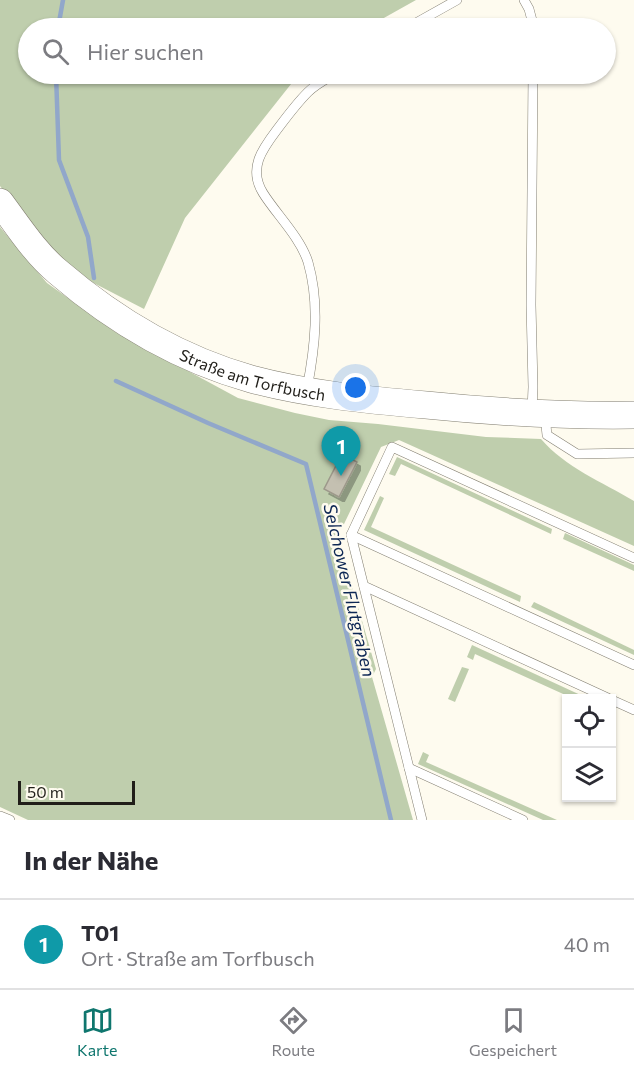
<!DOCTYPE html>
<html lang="de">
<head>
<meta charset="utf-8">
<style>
	:root { --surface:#fff; --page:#f7f7f7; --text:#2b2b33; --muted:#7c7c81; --line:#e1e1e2; --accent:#0f766e }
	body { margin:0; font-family:Commissioner,sans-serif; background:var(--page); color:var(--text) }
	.controls { position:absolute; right:18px; bottom:18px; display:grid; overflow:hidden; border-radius:0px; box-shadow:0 2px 4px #0004 }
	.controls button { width:54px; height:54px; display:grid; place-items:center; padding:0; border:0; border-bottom:2px solid var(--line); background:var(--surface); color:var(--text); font:30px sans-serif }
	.scale { position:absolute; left:18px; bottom:15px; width:117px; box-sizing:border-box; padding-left:6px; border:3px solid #201e19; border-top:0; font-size:16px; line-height:21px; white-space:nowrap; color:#201e19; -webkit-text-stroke:4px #fefbef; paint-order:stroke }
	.you { position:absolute; left:356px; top:388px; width:21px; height:21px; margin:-15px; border:4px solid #fff; border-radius:50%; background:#1a73e8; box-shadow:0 0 0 9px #1a73e833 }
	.badge { display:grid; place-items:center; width:39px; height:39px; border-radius:50%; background:var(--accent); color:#fff; font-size:20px; font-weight:700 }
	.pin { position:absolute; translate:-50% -50px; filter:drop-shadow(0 2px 3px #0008) }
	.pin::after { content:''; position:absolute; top:32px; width:21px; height:18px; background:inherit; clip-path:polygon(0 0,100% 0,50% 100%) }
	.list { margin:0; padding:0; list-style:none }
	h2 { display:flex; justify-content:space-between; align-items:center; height:78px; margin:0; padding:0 24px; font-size:26px }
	h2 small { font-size:20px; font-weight:400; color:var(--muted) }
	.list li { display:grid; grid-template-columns:39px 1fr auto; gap:18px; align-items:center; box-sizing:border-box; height:90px; padding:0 24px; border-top:2px solid var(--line) }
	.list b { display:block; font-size:22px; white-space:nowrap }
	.list p { margin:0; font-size:20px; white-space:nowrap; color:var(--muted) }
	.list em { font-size:20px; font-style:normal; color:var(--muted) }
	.icon { flex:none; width:33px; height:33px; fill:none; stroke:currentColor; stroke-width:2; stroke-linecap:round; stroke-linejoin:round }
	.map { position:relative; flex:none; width:634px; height:820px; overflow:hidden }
	.search { position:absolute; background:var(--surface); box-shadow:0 2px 4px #0004; left:18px; right:18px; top:18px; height:66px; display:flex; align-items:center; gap:15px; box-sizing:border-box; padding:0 21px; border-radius:33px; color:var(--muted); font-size:22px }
	.sheet { height:168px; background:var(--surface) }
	nav { display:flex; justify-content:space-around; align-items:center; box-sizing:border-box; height:84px; border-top:2px solid var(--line); background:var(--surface); font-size:16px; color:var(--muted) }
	nav a { display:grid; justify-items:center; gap:3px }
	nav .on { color:var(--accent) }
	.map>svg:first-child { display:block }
	.green { fill:#bfcead }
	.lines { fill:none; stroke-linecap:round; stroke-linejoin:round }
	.stream { stroke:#91a7ca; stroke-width:4.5 }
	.building { fill:#c4c0b1; stroke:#9d998b; stroke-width:1.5; filter:url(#shadow) }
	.lane-casing { stroke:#827e71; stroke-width:10 }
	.secondary-casing { stroke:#827e71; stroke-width:28 }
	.lane { stroke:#fff; stroke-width:9 }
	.secondary { stroke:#fff; stroke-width:27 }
	.labels { text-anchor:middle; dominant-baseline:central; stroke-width:5; stroke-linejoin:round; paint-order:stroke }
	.street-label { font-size:16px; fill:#201e19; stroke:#fefbef }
	.water-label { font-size:18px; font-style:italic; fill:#0d2754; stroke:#fefbef }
</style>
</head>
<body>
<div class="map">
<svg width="634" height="820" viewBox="0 0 634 820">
	<defs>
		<filter id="shadow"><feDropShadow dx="5" dy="5" stdDeviation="0" flood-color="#0004"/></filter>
	</defs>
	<rect width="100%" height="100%" fill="#fefbef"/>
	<!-- green -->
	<g class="green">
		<path d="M0 0H416L366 28H28V74H299L185 218 144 309 84 278 42 241 0 186Z"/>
		<path d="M0 227 47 283 114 331 238 398 295 413 329 420 378 424 486 437 541 439C565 467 602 482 634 501V546L399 440 381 447 344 524 336 531 376 669 372 677 413 820H28L0 807Z"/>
		<path d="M397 457 552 529 551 534 401 464 395 476 389 474Z"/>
		<path d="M380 496 384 498 371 527 521 596 520 602 364 530Z"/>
		<path d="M565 533 634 565V571L563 539Z"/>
		<path d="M534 602 634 650V655L531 607Z"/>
		<path d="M472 645 587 698H572L475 654 473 660 467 657Z"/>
		<path d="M462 667 469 669 455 702 448 699Z"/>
		<path d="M423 752 429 755 426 762 557 820H543L418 764Z"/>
	</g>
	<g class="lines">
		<!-- stream -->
		<g class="stream">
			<path d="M58 28 63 0"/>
			<path d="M56 74 59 160 88 237 94 278"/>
			<path d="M116 381 208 423 306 464 391 820"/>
		</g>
	</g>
	<!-- building -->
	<path class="building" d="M342 454 357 462 339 497 324 489Z"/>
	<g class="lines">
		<!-- lane casing -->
		<g class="lane-casing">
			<g id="lane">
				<path d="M524 0 529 9 534 28"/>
				<path d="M407 28 457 0"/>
				<path d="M307 389C315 347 320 304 308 262 300 237 276 214 263 193 247 167 264 147 279 127 288 115 298 102 308 92 316 84 326 79 335 74"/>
				<path d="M532 411 533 387 531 305 533 74"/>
				<path d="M545 416 547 435 577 454 634 453"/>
				<path d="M351 535 634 665"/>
				<path d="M364 586 608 698"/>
				<path d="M612 700 634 710"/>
				<path d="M409 768 523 820"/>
				<path d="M0 816 10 820"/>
				<path d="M422 820 351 535 392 447 634 558"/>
			</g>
		</g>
		<!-- secondary casing -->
		<g class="secondary-casing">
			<g id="secondary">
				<path id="s1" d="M0 202C18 226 35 253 58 272 114 320 180 359 251 379 307 394 367 400 426 405 495 412 564 416 634 415"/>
			</g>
		</g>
		<!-- lane -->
		<use href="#lane" class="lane"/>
		<!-- secondary -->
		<use href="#secondary" class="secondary"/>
	</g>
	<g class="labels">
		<!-- street labels -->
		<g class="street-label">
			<text stroke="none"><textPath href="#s1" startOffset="314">Straße am Torfbusch</textPath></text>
		</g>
		<!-- water labels -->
		<g class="water-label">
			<text transform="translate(350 590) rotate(77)">Selchower Flutgraben</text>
		</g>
	</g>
</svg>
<div class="controls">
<button><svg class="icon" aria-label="locate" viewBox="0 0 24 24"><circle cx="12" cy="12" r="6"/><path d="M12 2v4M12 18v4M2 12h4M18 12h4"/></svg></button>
<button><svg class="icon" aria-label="layers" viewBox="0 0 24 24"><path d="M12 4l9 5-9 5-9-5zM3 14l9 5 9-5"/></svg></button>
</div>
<div class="scale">50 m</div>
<div class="you"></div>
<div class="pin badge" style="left:341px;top:476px;background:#0f9aa8">1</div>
<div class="search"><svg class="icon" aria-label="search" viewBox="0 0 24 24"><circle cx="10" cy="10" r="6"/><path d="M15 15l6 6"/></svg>Hier suchen</div>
</div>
<section class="sheet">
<h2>In der Nähe<small></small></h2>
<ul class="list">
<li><span class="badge" style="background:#0f9aa8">1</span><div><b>T01</b><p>Ort · Straße am Torfbusch</p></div><em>40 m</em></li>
</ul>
</section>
<nav>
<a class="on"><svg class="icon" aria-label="map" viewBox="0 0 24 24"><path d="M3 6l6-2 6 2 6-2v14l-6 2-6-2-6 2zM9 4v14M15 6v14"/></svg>Karte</a>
<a><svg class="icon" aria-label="directions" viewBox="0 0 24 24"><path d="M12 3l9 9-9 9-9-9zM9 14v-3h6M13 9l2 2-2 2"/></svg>Route</a>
<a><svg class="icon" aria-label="saved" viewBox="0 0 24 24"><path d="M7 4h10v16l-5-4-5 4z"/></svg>Gespeichert</a>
</nav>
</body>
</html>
